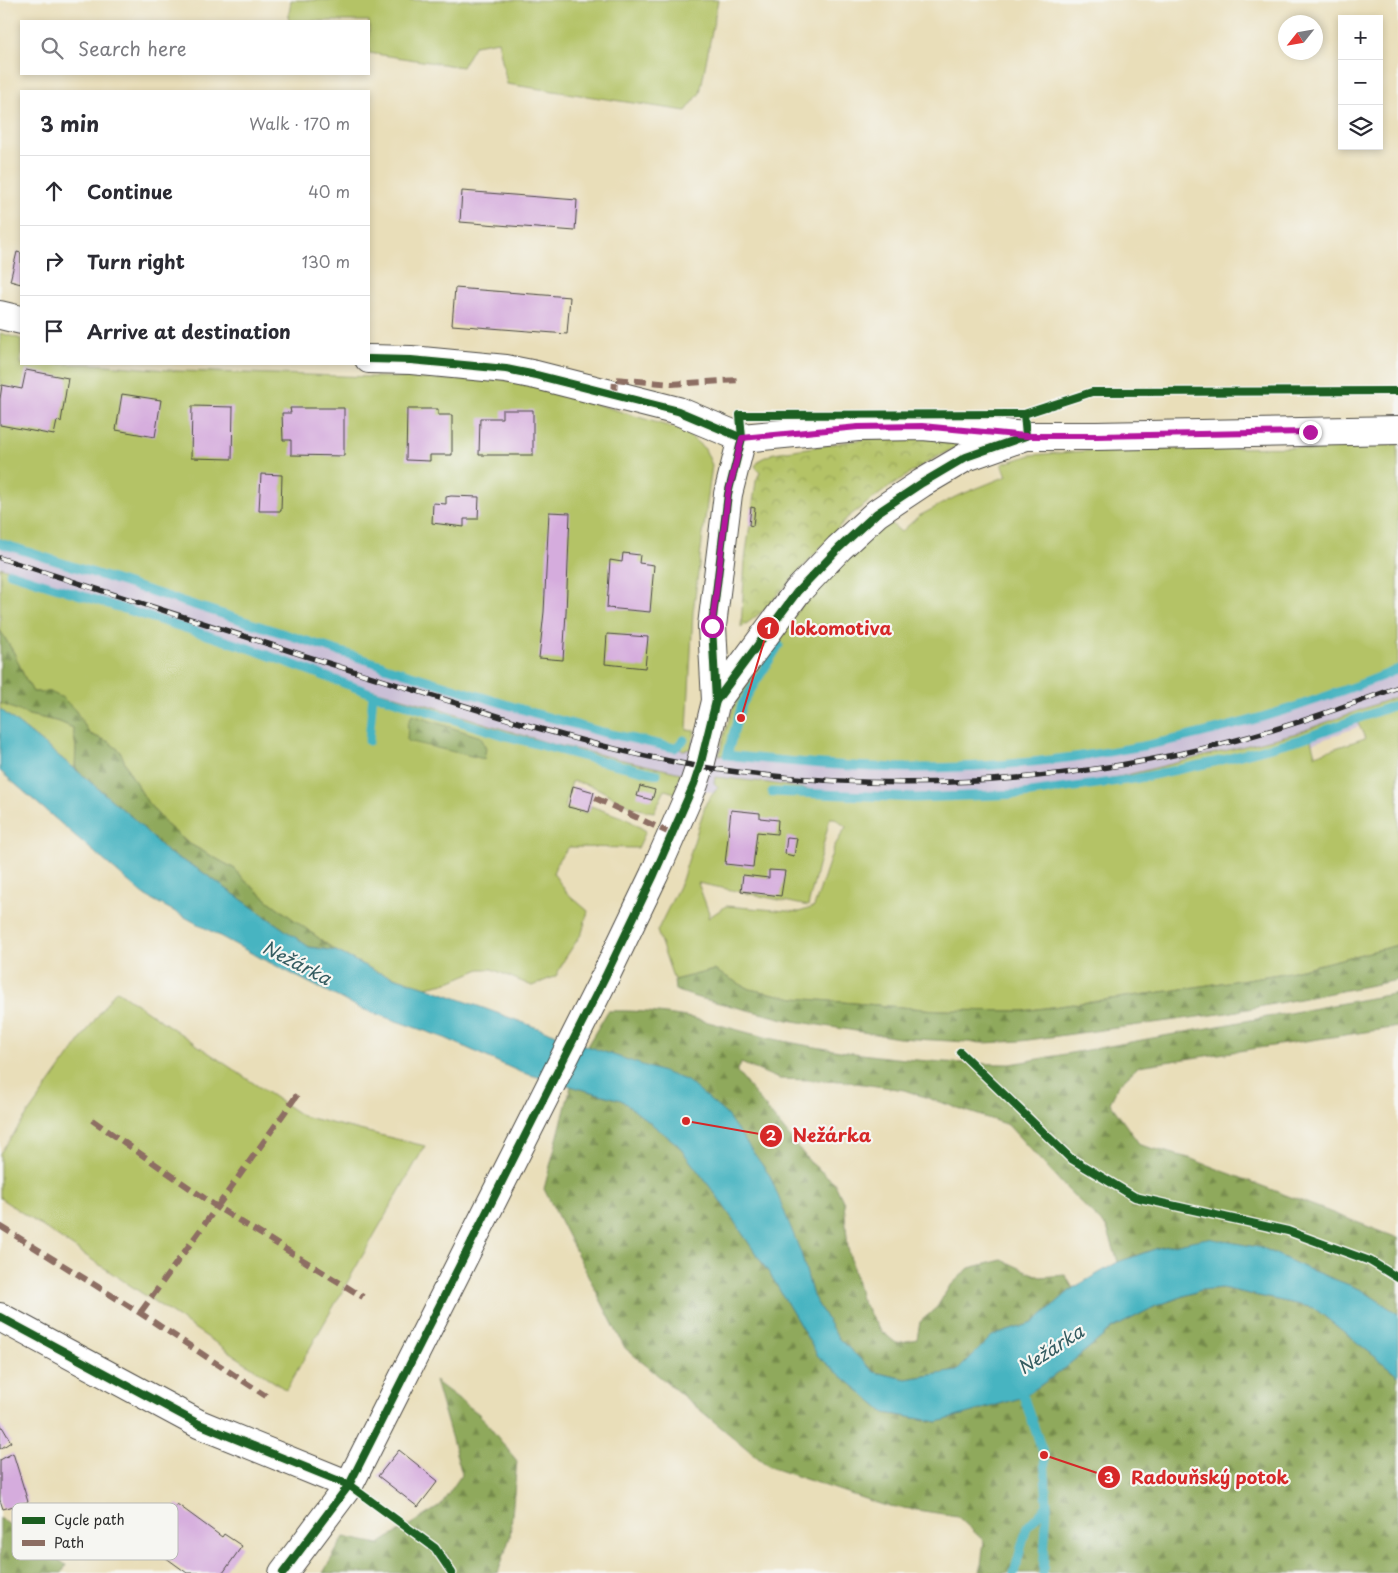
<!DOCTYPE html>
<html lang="en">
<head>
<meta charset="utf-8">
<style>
	:root { --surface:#fff; --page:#f2f2f3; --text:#2b2b33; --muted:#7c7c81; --line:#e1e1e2 }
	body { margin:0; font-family:"Playpen Sans",sans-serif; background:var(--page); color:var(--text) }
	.controls { position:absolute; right:15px; top:15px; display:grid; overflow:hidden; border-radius:0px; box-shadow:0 2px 8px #0003 }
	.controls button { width:45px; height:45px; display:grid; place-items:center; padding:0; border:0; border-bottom:1px solid var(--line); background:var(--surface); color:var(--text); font:25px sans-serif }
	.compass { position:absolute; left:1278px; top:15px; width:45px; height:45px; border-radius:50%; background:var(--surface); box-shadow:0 2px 8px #0003; rotate:239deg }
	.stop { position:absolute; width:15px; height:15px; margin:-11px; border:4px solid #b5179e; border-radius:50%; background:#fff }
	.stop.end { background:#b5179e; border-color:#fff; box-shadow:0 1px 5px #0008 }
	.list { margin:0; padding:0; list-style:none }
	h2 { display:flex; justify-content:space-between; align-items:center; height:65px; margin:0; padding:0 20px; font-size:21px }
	h2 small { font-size:16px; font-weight:400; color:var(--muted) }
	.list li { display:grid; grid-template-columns:32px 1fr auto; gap:15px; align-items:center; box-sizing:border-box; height:70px; padding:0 20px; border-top:1px solid var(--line) }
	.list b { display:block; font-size:19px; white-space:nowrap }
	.list em { font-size:16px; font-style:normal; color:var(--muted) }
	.icon { flex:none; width:28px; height:28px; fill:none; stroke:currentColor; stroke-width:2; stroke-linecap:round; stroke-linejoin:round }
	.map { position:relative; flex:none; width:1398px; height:1573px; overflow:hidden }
	.search { position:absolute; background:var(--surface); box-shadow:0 2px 8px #0003; left:20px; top:20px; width:350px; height:55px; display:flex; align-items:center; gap:12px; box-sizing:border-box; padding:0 18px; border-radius:0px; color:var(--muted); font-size:19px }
	.panel { position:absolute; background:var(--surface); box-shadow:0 2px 8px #0003; left:20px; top:90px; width:350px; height:275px; border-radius:0px }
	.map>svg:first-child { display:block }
	.railway { fill:#cabfd6 }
	.green { fill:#b4c366; stroke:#707748; fill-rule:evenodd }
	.forest { fill:url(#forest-firs); stroke:#5d6a43 }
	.park { fill:url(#park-crowns); stroke:#707748 }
	.water { fill:#46b4c1; stroke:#387076 }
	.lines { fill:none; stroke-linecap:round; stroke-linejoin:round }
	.stream { stroke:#46b4c1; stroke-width:9 }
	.building { fill:#d5acdd }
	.minor-casing { stroke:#484640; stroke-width:30 }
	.tertiary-casing { stroke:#484640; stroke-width:30 }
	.minor { stroke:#fff; stroke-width:28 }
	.tertiary { stroke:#fff; stroke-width:28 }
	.rail-casing { stroke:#2b2b2b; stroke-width:5.5 }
	.rail { stroke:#f6f6f2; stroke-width:4; stroke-dasharray:11; stroke-linecap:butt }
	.quiet { stroke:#8d6e63; stroke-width:6; stroke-dasharray:12 6; stroke-linecap:butt }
	.cycleway-casing { stroke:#f6f6f2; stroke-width:11 }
	.cycleway { stroke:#1b5e20; stroke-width:8 }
	.route { stroke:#b5179e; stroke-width:6 }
	.labels { text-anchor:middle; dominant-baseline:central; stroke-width:4.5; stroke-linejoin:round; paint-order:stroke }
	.water-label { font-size:18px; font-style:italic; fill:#345b60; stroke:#f6f6f2 }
	.key { fill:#f6f6f2; stroke:#b9b9b6; stroke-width:1 }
	.key-label { font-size:14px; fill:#2b2b2b }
	.leader { fill:none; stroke:#d62828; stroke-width:2 }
	.callout-dot { fill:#d62828; stroke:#f6f6f2; stroke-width:2 }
	.mark-label { font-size:15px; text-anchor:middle; font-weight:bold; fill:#fff }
	.callout-label { font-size:18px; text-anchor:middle; font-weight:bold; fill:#d62828; stroke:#f6f6f2; stroke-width:4.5; stroke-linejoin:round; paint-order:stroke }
</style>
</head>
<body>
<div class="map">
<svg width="1398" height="1573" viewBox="0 0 1398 1573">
	<defs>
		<pattern id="forest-firs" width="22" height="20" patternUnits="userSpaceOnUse" patternTransform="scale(1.25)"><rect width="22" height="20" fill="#8fa95b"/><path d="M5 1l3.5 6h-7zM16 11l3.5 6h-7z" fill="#758a4b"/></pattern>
		<pattern id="park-crowns" width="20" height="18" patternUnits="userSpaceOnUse" patternTransform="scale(1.25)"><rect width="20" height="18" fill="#b4c366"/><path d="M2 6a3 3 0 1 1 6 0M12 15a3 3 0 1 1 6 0" fill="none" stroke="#939f54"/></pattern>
	</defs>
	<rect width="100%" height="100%" fill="#f6f6f2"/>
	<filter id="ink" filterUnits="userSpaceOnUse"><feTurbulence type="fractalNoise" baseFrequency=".02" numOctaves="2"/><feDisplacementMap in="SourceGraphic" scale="10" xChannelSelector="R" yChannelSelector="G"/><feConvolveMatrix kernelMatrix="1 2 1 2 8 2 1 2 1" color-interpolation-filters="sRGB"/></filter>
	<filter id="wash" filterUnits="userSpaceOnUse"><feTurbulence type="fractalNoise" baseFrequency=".0096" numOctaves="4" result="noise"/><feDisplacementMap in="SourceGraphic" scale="20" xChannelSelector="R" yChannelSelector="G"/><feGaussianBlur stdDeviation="1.12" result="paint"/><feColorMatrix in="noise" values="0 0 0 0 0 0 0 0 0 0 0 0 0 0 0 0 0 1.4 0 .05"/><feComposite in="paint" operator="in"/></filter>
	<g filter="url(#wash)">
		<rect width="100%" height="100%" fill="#e9deb9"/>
		<!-- railway -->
		<path class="railway" d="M0 533 718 745 812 756 1398 661V712L1300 748 1026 802 809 803 712 792 653 782 0 583Z"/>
		<!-- green -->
		<g class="green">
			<path d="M291 0H718L700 93 686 111 507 84 498 41 475 45 462 67 369 53V21H288Z"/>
			<path d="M0 333 21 339V364H94L181 371 470 380 499 379 534 385 684 431 705 449 712 465 693 612 687 730 695 731 691 749 683 750 602 732 534 713 382 666 0 542Z"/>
			<path d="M1398 444V669L1288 710 1212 731 1108 752 1027 763 915 768 809 764 719 755 724 735 734 705 762 659 812 592 887 520 901 532 919 516 955 497 1007 476 1002 464 1031 455 1114 449 1334 447Z"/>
			<path d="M0 567 253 647 363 687 438 708 496 727 552 744 681 773 675 793 665 790 654 812C633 810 617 799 599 789 591 785 580 783 572 781L565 808 587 813 591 806 627 819 646 831 638 848 569 847 559 859 553 873 567 893 588 911 582 933 564 960 556 976 532 986 492 969H480L449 982 426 987 377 972 336 951 270 902 243 879 235 869 188 843 167 825 148 803 128 770 120 751 109 742 90 734 75 710 50 692H33L25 678 14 653 0 630ZM408 724 486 748 484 758 408 741Z"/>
			<path d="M1398 696V945L1285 973 1176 990 1023 1011 936 1010 795 998 749 989 714 970 674 980 657 931 682 880 706 803 718 787 714 783 715 777 763 782 844 795 915 798 1023 794 1123 776 1297 733ZM1356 719 1365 738 1315 755 1310 736ZM830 818H834L846 827 834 847 814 907 799 912 726 906 708 918 709 913 698 883 808 906Z"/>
			<path d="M0 703 29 715 60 722 73 728 76 748 75 769 0 709Z"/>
			<path d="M116 990 302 1116 425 1146 286 1390 0 1198V1153Z"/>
		</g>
		<!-- forest -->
		<g class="forest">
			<path d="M0 630 14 653 25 678 33 692H50L63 698 75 710 90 734 109 742 120 751 128 770 148 803 167 825 188 843 235 869 243 879 270 902 336 951 309 947 198 869 167 852 134 819 75 769 76 748 73 728 60 722 29 715 0 703Z"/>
			<path d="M412 715 481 737 486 748 484 759 407 741 408 724Z"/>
			<path d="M1398 945V980L1227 1013 1021 1041 984 1043 899 1038 788 1020 695 997 675 990 674 980 714 970 749 989 795 998 936 1010 1023 1011 1176 990 1285 973Z"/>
			<path d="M1398 993V1027L1139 1066 1118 1085 1110 1103 1140 1145 1189 1158 1398 1238V1314L1362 1290 1308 1269 1263 1248H1158L1118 1262 1107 1228 1068 1190 1008 1125 904 1090 842 1081 779 1079 741 1063 737 1072 810 1162 834 1182 844 1203 848 1248 861 1299 879 1329 896 1343 917 1339 920 1322 937 1307 949 1287 969 1268 1002 1260 1040 1277 1065 1275 1073 1288 1033 1323 992 1336 957 1371 906 1379 874 1372 838 1338 813 1296 801 1253 587 1046 608 1011C636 1010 664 1013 692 1018 718 1024 743 1032 769 1038 848 1055 930 1064 1011 1064Z"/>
			<path d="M571 1086 621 1100 677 1144 717 1196 773 1279 818 1356 885 1413 937 1422 1024 1397 1062 1370 1113 1328 1156 1306 1201 1290 1222 1288 1314 1308 1398 1375V1573H980L984 1541 957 1516 883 1505 769 1467 625 1348 544 1189Z"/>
			<path d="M435 1381 479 1414 517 1461 510 1537 498 1573H323L344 1537 379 1544 440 1506 462 1474Z"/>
			<path d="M0 1518 66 1565 62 1573H0Z"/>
		</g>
		<!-- park -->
		<path class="park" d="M886 436 953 439 958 446 929 461 885 490 848 517 763 611 741 628 745 560 756 481 760 472 755 466 761 459 774 453Z"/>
		<!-- water -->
		<path class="water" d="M0 709 75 769 134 819 167 852 198 869 309 947 336 951 377 972 426 987 587 1046 686 1080 726 1114 770 1176 801 1253 813 1296 838 1338 874 1372 906 1379 957 1371 992 1336 1033 1323 1073 1288 1118 1262 1158 1248 1207 1238 1263 1248 1308 1269 1362 1290 1398 1314V1375L1314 1308 1222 1288 1201 1290 1156 1306 1113 1328 1062 1370 1024 1397 938 1422 885 1413 818 1356 773 1279 717 1196 677 1144 621 1100 520 1072 445 1038 359 1008 253 954 144 895 0 771Z"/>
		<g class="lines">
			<!-- stream -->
			<g class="stream">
				<path d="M0 543 382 665"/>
				<path d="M10 573 251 649 373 694 506 736 596 760 657 774"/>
				<path d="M779 645 742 704 727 755C790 762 852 768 916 768 1056 767 1195 743 1327 696 1351 687 1375 680 1398 669"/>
				<path d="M382 666 534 713 602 732 675 748 684 740"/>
				<path d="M369 741 373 694"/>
				<path d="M772 792 915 798 1023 794 1134 779 1219 761 1301 739 1398 704"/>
				<path d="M1020 1387 1044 1455 1047 1506 1043 1573"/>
				<path d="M1014 1573 1027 1527 1047 1506"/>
			</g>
		</g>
		<g id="blocks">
			<!-- building -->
			<g class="building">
				<path d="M462 191 577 200 575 231 460 222Z"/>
				<path d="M17 252 21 253V284L10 281Z"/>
				<path d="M455 288 570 297 567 334 452 325Z"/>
				<path d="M26 370 68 378 61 422 57 421 54 435 0 425V399L2 385 22 389Z"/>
				<path d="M122 394 161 400 155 437 116 430Z"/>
				<path d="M192 406 233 407 232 459 191 458Z"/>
				<path d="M290 408H344V456L291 455V440H283L282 413H291Z"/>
				<path d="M407 409H438V415H452V455H430V461L406 460Z"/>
				<path d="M502 410H533V455H479L480 418H502Z"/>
				<path d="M261 474 282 475 281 511H259Z"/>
				<path d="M451 496 479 497 478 519H464V527L432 523 433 503 446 504V497Z"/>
				<path d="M751 507 755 508 753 526 749 525Z"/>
				<path d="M549 512 570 513 566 613 563 660 539 658 544 612Z"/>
				<path d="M623 553 640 555 639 563 654 565 650 612 607 608 610 560 622 562Z"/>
				<path d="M607 634 648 637 645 668 605 664Z"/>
				<path d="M573 786 594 792 589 812 568 807Z"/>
				<path d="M640 786 655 790 652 800 637 796Z"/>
				<path d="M731 810 760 813V818L778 820 777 834 757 832 753 867 725 864Z"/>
				<path d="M787 837 797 838 794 856 785 854Z"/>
				<path d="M769 870 785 871 781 896 741 891 743 875 769 878Z"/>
				<path d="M0 1423 11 1442 0 1449Z"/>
				<path d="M399 1450 438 1481 418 1507 378 1476Z"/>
				<path d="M13 1453 28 1502 3 1509 0 1500V1460Z"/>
				<path d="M177 1504 222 1537 224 1534 242 1546 223 1573H187L158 1552 167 1540 157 1532Z"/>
			</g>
		</g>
	</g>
	<g filter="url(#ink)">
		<use href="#blocks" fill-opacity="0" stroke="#484640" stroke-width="1"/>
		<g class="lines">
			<!-- minor casing -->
			<g class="minor-casing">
				<g id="minor">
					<path d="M0 315 21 320"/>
					<path d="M369 359 411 360 506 369 536 375 678 411 742 438 858 427 923 426 1026 436"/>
					<path d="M716 701 712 626 728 494 742 438"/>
				</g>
			</g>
			<!-- tertiary casing -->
			<g class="tertiary-casing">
				<g id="tertiary">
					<path d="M0 1317 199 1424 349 1485"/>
					<path d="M283 1573 349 1485 606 975 654 875 694 784 700 766 716 701 797 592 839 548 877 513 922 483 966 457 1026 436H1096L1398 430"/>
				</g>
			</g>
			<!-- minor -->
			<use href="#minor" class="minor"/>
			<!-- tertiary -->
			<use href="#tertiary" class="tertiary"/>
			<!-- rail casing -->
			<g class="rail-casing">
				<path id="rail" d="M0 558C133 601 267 644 401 686 504 718 608 753 715 769 924 799 1138 780 1337 709 1357 702 1378 695 1398 687"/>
			</g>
			<!-- rail -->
			<use href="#rail" class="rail"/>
			<!-- quiet -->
			<g class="quiet">
				<path d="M614 395 615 379 672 384 739 380"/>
				<path d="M595 798 672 834"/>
				<path d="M297 1095 217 1207 363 1297"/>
				<path d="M92 1120 217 1207 140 1313"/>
				<path d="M0 1226 140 1313 266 1396"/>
			</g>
			<!-- cycleway casing -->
			<g class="cycleway-casing">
				<g id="cycleway">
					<path d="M369 359 411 360 506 369 536 375 678 411 742 438"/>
					<path d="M716 701 797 592 839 548 877 513 922 483 966 457 1026 436 1024 414 1092 392 1398 391"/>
					<path d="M960 1052 1070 1158 1135 1197 1288 1231 1370 1261 1398 1278"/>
					<path d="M0 1317 199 1424 349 1485 435 1548 452 1573"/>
					<path d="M283 1573 349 1485 606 975 654 875 694 784 700 766 716 701 712 626 728 494 742 438 740 415 1024 414"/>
				</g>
			</g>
			<!-- cycleway -->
			<use href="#cycleway" class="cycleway"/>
		</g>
	</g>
	<g class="lines" filter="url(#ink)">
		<!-- route -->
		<path class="route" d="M712 626 728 494 742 438 858 427 922 426 1026 436H1096L1310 432"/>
	</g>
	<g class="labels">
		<!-- water labels -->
		<g class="water-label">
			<text transform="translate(297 962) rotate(27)">Nežárka</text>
			<text transform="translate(1050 1349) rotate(-33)">Nežárka</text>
		</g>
	</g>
	<!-- legend -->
	<rect x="12" y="1503" width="166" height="57" rx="8" class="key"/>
	<rect x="22" y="1517" width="23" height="7" fill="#1b5e20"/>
	<rect x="22" y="1540" width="23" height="6" fill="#8d6e63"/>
	<g class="key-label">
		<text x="54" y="1525">Cycle path</text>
		<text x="54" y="1548">Path</text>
	</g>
	<!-- callouts -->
	<path class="leader" d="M741 718L768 628M686 1121L771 1136M1044 1455L1109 1477"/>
	<g class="callout-dot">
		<circle cx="741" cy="718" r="5"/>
		<circle cx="686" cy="1121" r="5"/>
		<circle cx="1044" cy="1455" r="5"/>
		<circle cx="768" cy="628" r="12"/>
		<circle cx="771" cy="1136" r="12"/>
		<circle cx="1109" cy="1477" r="12"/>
	</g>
	<g class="mark-label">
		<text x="768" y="634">1</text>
		<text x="771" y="1141">2</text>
		<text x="1109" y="1483">3</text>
	</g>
	<g class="callout-label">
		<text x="841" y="635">lokomotiva</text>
		<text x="832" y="1142">Nežárka</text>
		<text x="1210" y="1484">Radouňský potok</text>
	</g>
</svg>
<div class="controls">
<button>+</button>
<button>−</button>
<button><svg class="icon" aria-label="layers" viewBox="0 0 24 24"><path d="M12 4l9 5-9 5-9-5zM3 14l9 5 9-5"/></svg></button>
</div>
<svg class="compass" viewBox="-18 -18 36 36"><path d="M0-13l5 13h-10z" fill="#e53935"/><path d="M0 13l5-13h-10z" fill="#7c7c81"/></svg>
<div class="stop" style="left:712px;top:626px"></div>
<div class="stop end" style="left:1310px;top:432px"></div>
<div class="search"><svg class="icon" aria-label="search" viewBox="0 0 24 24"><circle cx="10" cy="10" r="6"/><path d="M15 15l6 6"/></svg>Search here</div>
<section class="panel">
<h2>3 min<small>Walk · 170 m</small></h2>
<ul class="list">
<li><svg class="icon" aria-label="ahead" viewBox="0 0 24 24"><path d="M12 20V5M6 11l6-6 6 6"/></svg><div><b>Continue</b></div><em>40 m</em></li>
<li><svg class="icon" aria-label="right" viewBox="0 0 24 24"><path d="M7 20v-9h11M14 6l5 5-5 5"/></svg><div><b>Turn right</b></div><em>130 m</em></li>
<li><svg class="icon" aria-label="arrive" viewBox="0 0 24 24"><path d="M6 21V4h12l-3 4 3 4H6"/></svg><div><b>Arrive at destination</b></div></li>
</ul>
</section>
</div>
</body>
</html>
